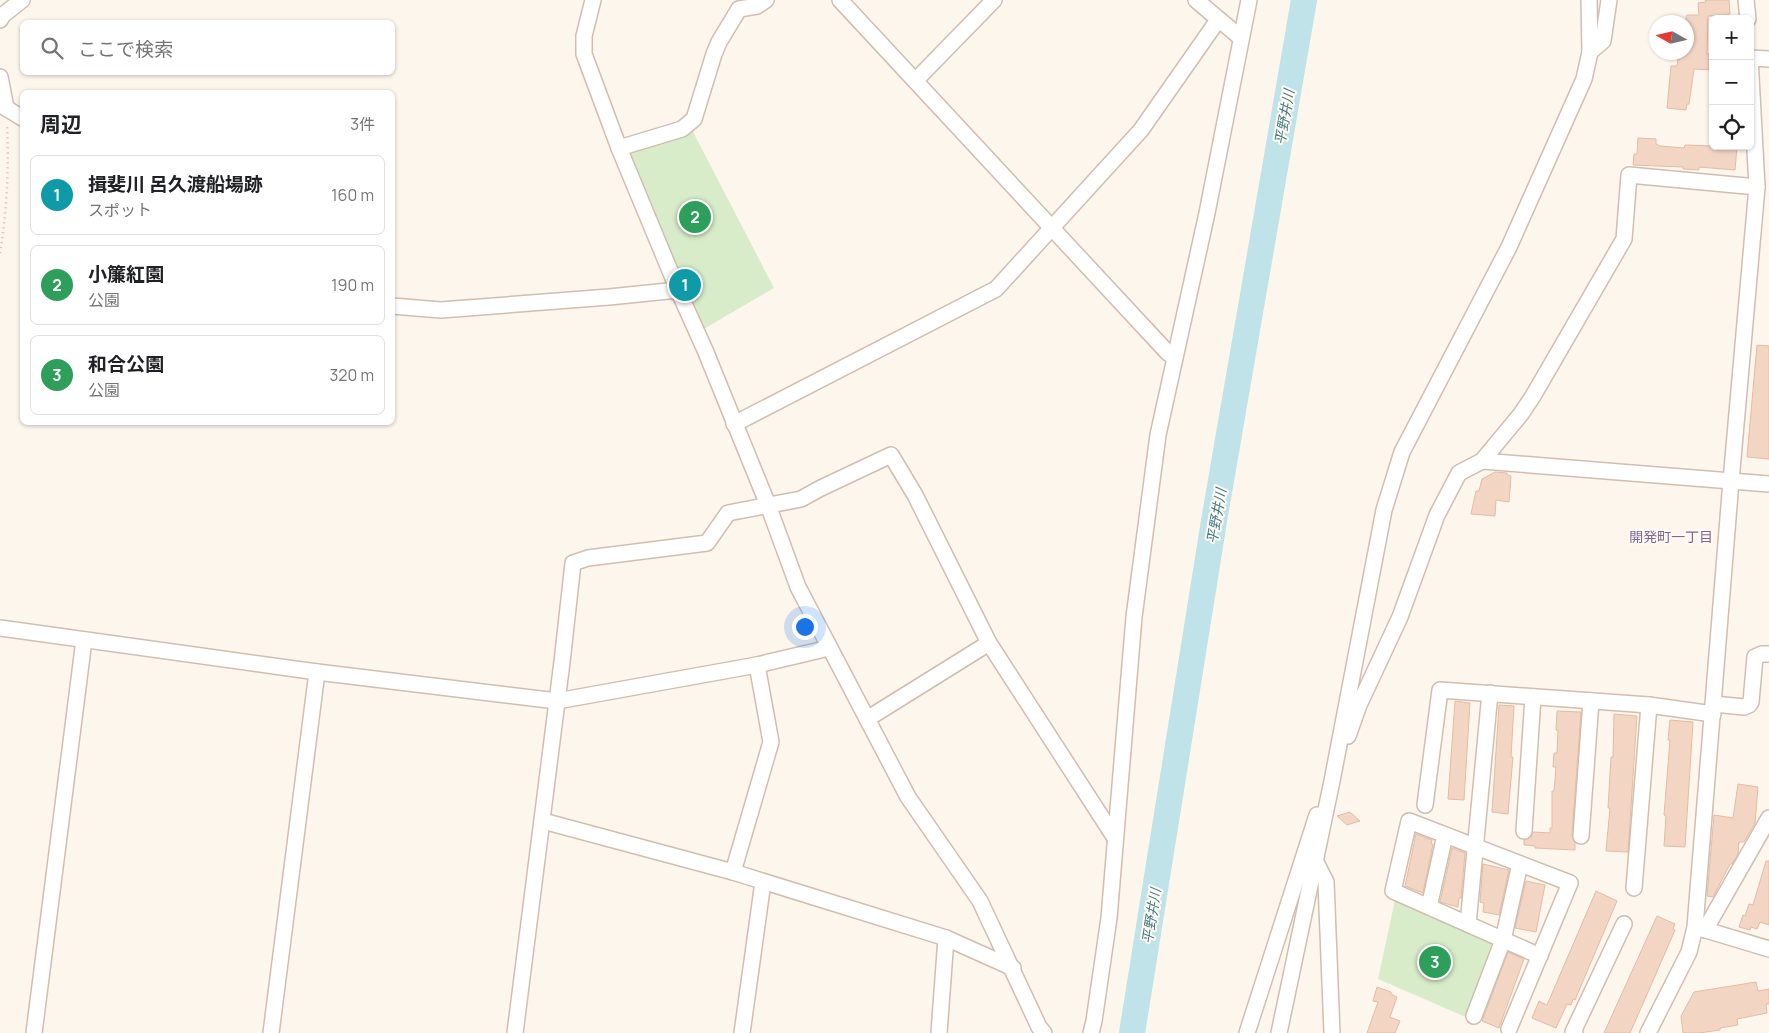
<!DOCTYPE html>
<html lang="ja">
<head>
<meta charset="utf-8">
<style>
	:root { --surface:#fff; --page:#f6f6f6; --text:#202124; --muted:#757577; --line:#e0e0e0; --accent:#e76f51 }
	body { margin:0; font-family:Manrope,"Noto Sans JP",sans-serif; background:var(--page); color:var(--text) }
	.controls { position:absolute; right:15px; top:15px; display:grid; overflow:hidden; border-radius:8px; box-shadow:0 1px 4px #0004 }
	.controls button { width:45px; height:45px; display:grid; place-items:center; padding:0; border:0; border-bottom:1px solid var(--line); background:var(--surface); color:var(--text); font:25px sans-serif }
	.compass { position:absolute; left:1649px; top:15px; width:45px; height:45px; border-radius:50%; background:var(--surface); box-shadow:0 1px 4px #0004; rotate:278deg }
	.you { position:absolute; left:804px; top:626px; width:18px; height:18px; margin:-12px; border:4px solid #fff; border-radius:50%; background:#1a73e8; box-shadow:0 0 0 8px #1a73e833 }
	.badge { display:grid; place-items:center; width:32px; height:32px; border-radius:50%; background:var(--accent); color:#fff; font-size:16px; font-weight:700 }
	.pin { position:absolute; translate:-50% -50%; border:2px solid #fff; box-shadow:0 1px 5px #0006 }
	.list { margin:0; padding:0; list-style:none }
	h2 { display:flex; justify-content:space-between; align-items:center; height:65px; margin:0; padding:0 20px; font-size:21px }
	h2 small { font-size:16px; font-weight:400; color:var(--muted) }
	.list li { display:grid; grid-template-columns:32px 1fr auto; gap:15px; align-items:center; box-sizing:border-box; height:80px; margin:0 10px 10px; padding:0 10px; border:1px solid var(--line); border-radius:8px }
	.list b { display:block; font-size:19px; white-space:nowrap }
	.list p { margin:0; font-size:16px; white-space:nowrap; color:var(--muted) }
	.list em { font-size:16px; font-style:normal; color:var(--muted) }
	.icon { flex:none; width:28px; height:28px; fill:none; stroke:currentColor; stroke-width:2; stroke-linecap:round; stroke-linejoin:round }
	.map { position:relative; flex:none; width:1769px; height:1033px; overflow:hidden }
	.search { position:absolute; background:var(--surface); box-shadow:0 1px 4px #0004; left:20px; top:20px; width:375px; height:55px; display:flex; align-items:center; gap:12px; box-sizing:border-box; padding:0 18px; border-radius:8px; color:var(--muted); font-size:19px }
	.panel { position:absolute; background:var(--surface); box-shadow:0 1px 4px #0004; left:20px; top:90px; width:375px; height:335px; border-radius:8px }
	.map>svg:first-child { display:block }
	.green { fill:#d8ecc9 }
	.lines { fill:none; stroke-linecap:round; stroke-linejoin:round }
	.river { stroke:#bfe3e8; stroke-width:26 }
	.building { fill:#f3d5c3; stroke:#e6bba3 }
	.minor-casing { stroke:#d1beb0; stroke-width:18 }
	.path { stroke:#d9b8a5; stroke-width:2.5; stroke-dasharray:1 4; stroke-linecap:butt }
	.minor { stroke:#fff; stroke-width:15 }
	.labels { text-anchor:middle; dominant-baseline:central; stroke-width:4; stroke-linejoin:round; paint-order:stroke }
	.water-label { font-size:14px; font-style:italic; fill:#437c86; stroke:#fffaf3 }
	.neighbourhood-label { font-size:14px; fill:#846695; stroke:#fffaf3 }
</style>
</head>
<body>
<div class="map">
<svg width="1769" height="1033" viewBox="0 0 1769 1033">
	<rect width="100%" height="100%" fill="#fdf6ec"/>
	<!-- green -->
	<g class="green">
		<path d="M692 130 774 288 702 330 625 153Z"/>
		<path d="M1395 900 1496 944 1468 1018 1378 979Z"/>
	</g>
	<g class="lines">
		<!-- river -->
		<path class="river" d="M1132 1033 1214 521 1304 0"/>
	</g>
	<!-- building -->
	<g class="building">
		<path d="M1705 0H1729L1730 14H1728V15L1708 16 1707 54H1713V70L1694 69 1689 104H1687L1686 110 1667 108 1671 66H1677L1679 53 1686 54V17L1687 15H1699L1698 3 1706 2Z"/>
		<path d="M1638 138 1656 139V144L1660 146 1684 148 1685 145 1737 147 1735 170 1699 167V170L1683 169V167L1633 165 1634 154H1637Z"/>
		<path d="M1757 345 1769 346V459L1747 457Z"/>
		<path d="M1495 472 1507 473V475L1511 476 1509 502 1496 500 1495 516 1471 514 1476 491H1479L1482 479Z"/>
		<path d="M1455 701 1470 703 1464 800 1448 799Z"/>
		<path d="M1499 705 1514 706 1511 757H1513L1508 814 1492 812Z"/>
		<path d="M1557 711 1581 712 1572 835 1575 843V850L1535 848V846L1524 845V840L1531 837 1533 832 1550 833V828H1552V791H1554L1556 767H1553L1554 753H1557L1558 730H1556Z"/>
		<path d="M1614 714 1637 716 1628 852 1606 851 1610 808H1608L1611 757H1613Z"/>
		<path d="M1670 720 1693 722 1685 847 1664 846 1666 816 1664 815 1670 740H1668Z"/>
		<path d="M1738 784 1758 787 1755 823 1744 842H1739L1738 854 1732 864H1730L1713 897 1707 896 1714 815 1733 818Z"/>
		<path d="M1350 812 1360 821 1347 825 1337 816Z"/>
		<path d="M1416 834 1432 840 1431 844H1433L1423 893 1405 886Z"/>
		<path d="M1452 848 1465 853 1461 898H1459L1458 907 1440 902Z"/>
		<path d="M1766 861H1769V925L1760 922 1757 929 1751 927 1750 930 1739 927 1743 915 1745 916 1749 904 1753 905Z"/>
		<path d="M1483 864 1509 870 1499 915 1483 912 1484 903 1480 902Z"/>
		<path d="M1526 881 1545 885 1536 932 1515 928Z"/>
		<path d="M1596 891 1617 901 1575 1000 1573 999 1571 1005 1567 1004 1556 1028 1532 1018 1539 1001 1547 1005Z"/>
		<path d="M1657 916 1675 924 1673 929 1675 930 1645 999 1630 1033H1604Z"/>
		<path d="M1508 952 1524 959 1499 1028 1482 1021Z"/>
		<path d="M1756 982 1758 991 1769 989V1004H1766L1767 1013 1737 1019 1738 1025 1720 1028V1030L1699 1033H1683L1681 1016 1694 992Z"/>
		<path d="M1377 987 1391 992V994L1397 997 1390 1017 1400 1021 1395 1033H1367L1378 1002 1373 1001Z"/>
	</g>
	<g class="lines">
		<!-- minor casing -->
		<g class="minor-casing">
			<g id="minor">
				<path d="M593 0 584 36V54L619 148 678 290 705 350 768 505 798 587 908 797 980 901 1039 1027 1044 1033"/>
				<path d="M840 0 1168 353 1175 357"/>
				<path d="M1196 0 1241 38"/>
				<path d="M1746 0 1748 19"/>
				<path d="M0 20 3 15 22 0"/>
				<path d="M1590 52 1603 41 1609 0"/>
				<path d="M1750 58 1769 59"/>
				<path d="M0 77 6 108"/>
				<path d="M916 80 994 0"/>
				<path d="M0 104 22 118"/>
				<path d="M619 148 682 129 694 119 714 54 719 42 739 9 757 6 766 0"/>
				<path d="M392 306 441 310 609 297 678 290"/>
				<path d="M734 424 996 289 1141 130 1218 20"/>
				<path d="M1482 461 1769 484"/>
				<path d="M0 628 317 672 557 701 757 665 829 648"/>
				<path d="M1714 704 1744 707 1749 705 1751 702 1755 657 1762 654H1769"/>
				<path d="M867 719 989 643"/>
				<path d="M1348 736 1359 705 1400 617 1437 515 1459 473 1482 461 1521 414 1533 396 1624 239 1629 175 1757 187"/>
				<path d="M1425 805 1440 690 1649 705 1713 714"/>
				<path d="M543 821 733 872 946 938 1013 968"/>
				<path d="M1524 831 1533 697"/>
				<path d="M1581 836 1591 701"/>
				<path d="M1315 860 1326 882 1332 1033"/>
				<path d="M733 872 771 742 757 665"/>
				<path d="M1634 888 1649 705"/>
				<path d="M1429 907 1445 835"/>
				<path d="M1468 924 1490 693"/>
				<path d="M1696 927 1769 949"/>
				<path d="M1705 930 1769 818"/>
				<path d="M1474 1016 1503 940 1520 864"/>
				<path d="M1509 1029 1570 883 1409 821 1393 891 1540 956"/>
				<path d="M34 1033 84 640"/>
				<path d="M271 1033 317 672"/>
				<path d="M515 1033 562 662 573 563 588 558 707 543 728 513 801 499 821 488 891 455 915 495 989 643 1115 838"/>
				<path d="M742 1033 763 882"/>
				<path d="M939 1033 946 938"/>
				<path d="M1091 1033 1094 1021 1109 918 1134 617 1158 435 1207 213 1249 0"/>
				<path d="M1247 1033 1317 815"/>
				<path d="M1279 1033 1332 781 1384 510 1402 452 1509 247 1584 79 1590 52 1589 0"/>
				<path d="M1575 1033 1573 1032 1624 924"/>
				<path d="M1648 1033 1689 952 1695 927 1731 481 1757 187 1750 58"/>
			</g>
		</g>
		<!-- path -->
		<path class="path" d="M0 253C7 211 9 167 7 125"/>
		<!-- minor -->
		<use href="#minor" class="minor"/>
	</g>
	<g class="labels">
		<!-- water labels -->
		<g class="water-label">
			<text transform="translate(1284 117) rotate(-80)">平野井川</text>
			<text transform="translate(1216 516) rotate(-80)">平野井川</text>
			<text transform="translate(1151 916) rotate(-81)">平野井川</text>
		</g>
		<!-- neighbourhood labels -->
		<g class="neighbourhood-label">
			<text x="1671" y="536">開発町一丁目</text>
		</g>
	</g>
</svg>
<div class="controls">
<button>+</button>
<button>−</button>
<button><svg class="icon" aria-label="locate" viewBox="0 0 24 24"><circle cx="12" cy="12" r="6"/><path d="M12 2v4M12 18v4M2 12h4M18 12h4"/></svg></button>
</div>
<svg class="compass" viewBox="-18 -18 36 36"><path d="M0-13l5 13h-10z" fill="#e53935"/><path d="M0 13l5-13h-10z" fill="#757577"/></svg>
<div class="you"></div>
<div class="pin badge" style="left:685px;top:285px;background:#0f9aa8">1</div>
<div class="pin badge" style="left:695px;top:217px;background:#2e9e5b">2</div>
<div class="pin badge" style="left:1435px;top:962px;background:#2e9e5b">3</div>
<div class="search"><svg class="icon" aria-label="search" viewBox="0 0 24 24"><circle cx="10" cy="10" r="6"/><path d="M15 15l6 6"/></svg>ここで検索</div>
<section class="panel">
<h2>周辺<small>3件</small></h2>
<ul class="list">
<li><span class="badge" style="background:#0f9aa8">1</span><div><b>揖斐川 呂久渡船場跡</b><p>スポット</p></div><em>160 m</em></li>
<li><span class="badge" style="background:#2e9e5b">2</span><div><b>小簾紅園</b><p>公園</p></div><em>190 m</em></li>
<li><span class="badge" style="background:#2e9e5b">3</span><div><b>和合公園</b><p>公園</p></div><em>320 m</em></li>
</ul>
</section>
</div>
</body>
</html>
